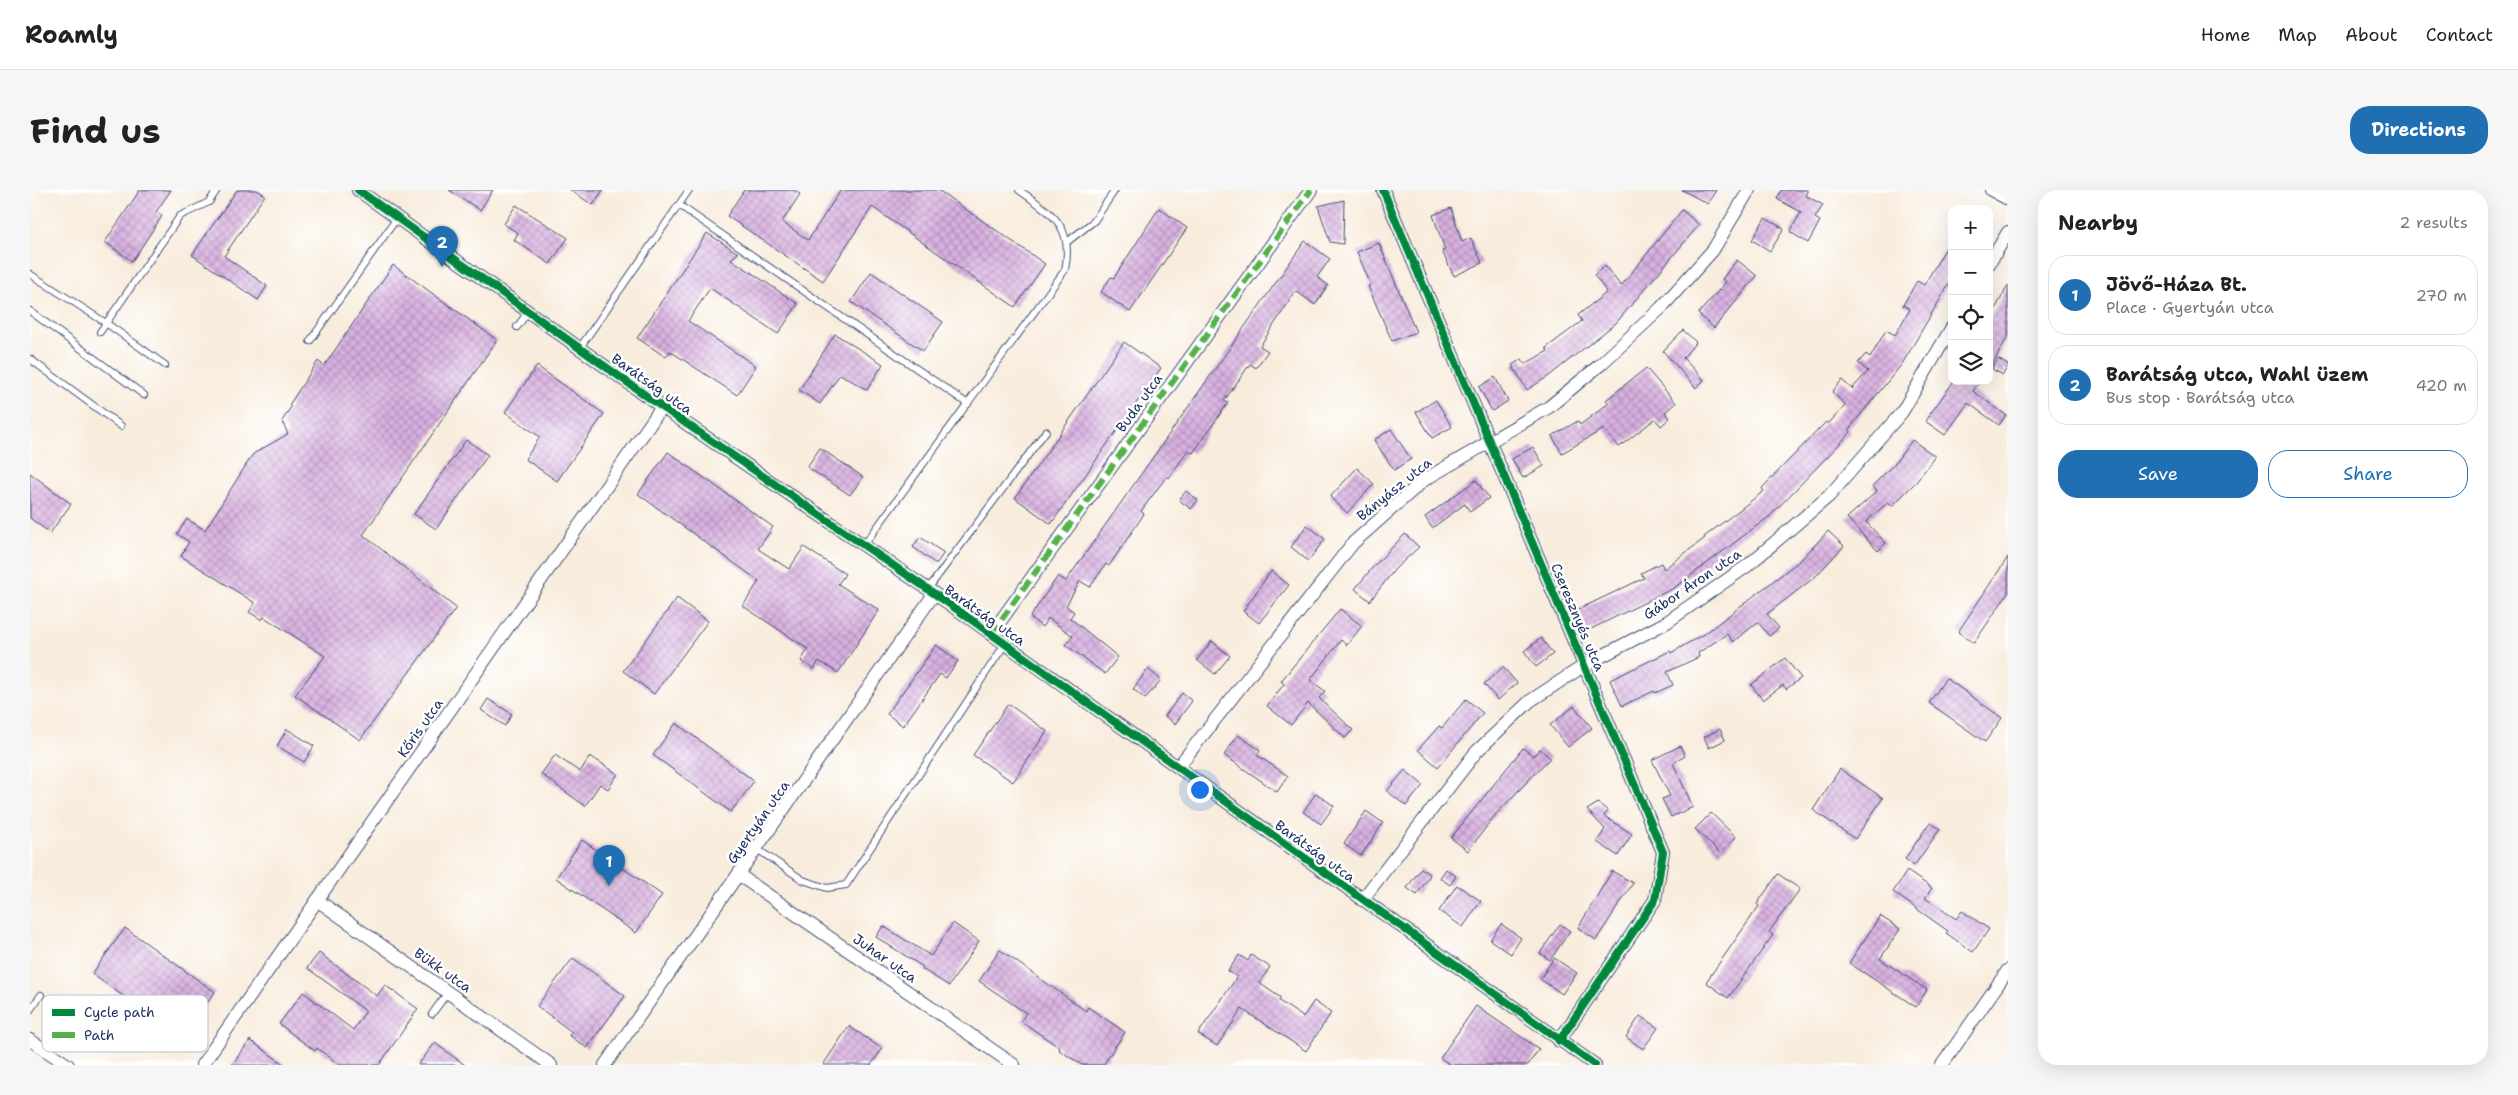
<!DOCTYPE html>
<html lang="en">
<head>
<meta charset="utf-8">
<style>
	:root { --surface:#fff; --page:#f6f6f6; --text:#222; --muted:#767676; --line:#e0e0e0; --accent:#1f6fb2 }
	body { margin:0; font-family:"Shantell Sans",sans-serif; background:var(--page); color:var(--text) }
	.controls { position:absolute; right:15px; top:15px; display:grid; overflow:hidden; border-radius:10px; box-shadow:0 5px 20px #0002 }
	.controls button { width:45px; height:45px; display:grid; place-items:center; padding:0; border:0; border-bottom:1px solid var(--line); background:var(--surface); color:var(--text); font:25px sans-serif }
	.you { position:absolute; left:1169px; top:599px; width:18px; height:18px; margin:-12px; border:4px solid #fff; border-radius:50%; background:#1a73e8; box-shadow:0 0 0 8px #1a73e833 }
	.badge { display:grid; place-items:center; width:32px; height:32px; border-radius:50%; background:var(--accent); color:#fff; font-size:16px; font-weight:700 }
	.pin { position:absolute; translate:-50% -41px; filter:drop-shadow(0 1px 2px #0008) }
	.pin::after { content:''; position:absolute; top:26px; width:18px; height:15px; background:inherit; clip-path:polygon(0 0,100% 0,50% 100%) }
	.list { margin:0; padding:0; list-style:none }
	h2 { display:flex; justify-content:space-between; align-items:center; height:65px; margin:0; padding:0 20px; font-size:21px }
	h2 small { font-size:16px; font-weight:400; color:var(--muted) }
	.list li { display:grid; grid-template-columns:32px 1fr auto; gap:15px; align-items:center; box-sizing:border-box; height:80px; margin:0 10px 10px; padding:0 10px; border:1px solid var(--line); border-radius:20px }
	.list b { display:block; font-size:19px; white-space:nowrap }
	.list p { margin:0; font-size:16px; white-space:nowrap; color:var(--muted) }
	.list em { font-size:16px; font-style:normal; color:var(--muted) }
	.actions { display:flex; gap:10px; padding:15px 20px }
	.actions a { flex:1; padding:11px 0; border:1px solid var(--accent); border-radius:20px; text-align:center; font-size:18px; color:var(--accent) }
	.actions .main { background:var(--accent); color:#fff }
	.icon { flex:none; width:28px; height:28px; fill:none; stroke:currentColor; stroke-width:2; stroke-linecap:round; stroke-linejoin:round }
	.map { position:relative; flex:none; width:1978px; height:875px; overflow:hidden; border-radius:20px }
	header { display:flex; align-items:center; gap:30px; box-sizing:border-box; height:70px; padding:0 25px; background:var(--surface); border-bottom:1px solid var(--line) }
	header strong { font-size:24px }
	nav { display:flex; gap:28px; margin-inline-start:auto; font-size:18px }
	.intro { display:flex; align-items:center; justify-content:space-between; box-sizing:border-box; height:120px; padding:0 30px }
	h1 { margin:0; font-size:35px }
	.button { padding:12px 22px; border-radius:20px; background:var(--accent); color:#fff; font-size:18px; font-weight:700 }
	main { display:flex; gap:30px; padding:0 30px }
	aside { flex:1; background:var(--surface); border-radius:20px; box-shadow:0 5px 20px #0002 }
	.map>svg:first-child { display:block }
	.building { fill:url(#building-cross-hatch) }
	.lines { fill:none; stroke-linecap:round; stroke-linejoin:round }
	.lane-casing { stroke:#3c4b71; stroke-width:8 }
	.street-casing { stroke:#3c4b71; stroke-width:14 }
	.lane { stroke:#fff; stroke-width:6 }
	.street { stroke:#fff; stroke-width:12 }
	.quiet { stroke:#55b248; stroke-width:6; stroke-dasharray:12 6; stroke-linecap:butt }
	.cycleway-casing { stroke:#fff; stroke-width:11 }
	.cycleway { stroke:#00873e; stroke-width:8 }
	.labels { text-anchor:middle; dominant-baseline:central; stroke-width:5; stroke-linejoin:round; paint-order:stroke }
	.street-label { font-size:14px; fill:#1b2f5e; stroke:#fff }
	.key { fill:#fff; stroke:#bbc1cf; stroke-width:1 }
	.key-label { font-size:14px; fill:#1b2f5e }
</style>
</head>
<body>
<header>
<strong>Roamly</strong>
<nav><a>Home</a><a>Map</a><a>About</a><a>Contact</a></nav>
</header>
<div class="intro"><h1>Find us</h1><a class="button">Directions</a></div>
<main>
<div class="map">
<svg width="1978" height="875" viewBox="0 0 1978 875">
	<defs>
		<pattern id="building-cross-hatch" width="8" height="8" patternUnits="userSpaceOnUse" patternTransform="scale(1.25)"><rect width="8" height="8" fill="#d9b0e0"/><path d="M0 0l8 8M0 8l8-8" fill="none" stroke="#af90b9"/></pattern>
	</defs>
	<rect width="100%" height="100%" fill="#fff"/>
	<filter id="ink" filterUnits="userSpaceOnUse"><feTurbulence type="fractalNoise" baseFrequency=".02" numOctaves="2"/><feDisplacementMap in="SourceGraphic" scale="10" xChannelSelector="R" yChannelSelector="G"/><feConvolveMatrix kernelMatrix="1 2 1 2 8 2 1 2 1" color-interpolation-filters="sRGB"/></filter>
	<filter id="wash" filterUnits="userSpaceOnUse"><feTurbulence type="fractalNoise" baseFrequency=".0096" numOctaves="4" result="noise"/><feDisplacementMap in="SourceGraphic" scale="20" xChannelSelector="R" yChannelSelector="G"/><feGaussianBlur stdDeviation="1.12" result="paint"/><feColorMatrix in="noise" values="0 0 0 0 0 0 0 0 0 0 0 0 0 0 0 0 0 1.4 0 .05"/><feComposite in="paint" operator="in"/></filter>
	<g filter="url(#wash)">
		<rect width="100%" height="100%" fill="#f8ecdc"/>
		<g id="blocks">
			<!-- building -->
			<g class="building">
				<path d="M110 0H141L126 22 132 26 102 71 75 52Z"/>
				<path d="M207 0H227L235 5 194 66 237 96 228 110 162 65Z"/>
				<path d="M419 0H463L450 20Z"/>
				<path d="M540 0H573L563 15Z"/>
				<path d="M714 0H764L770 4 752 32 778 50 811 0H908L1015 74 985 117 842 17 793 91 697 26Z"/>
				<path d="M1652 0H1686L1678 14Z"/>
				<path d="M1751 0H1778L1775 5 1793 15 1785 28 1790 31 1778 53 1760 42 1771 22 1747 9Z"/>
				<path d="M1314 10 1313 54 1300 52 1288 16Z"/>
				<path d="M486 15 538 48 520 74 484 50 488 43 474 34Z"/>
				<path d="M1129 18 1157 38 1100 122 1071 102 1081 87 1084 88Z"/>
				<path d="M1421 18 1432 52 1441 48 1452 73 1424 86 1412 61 1415 60 1403 25Z"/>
				<path d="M1652 20 1669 35 1586 133 1519 186 1497 200 1482 175 1492 169 1495 174 1518 161 1516 158 1552 131 1548 125 1577 102 1564 85 1575 76 1591 96Z"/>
				<path d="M1735 28 1754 39 1740 61 1722 50Z"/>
				<path d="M677 43 708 63 701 69 768 114 748 144 680 98 658 131 726 176 707 205 640 161 636 167 607 148Z"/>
				<path d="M1922 48V89L1872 174 1819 239 1821 242 1740 326 1644 398 1555 442 1545 421 1614 388 1611 383 1631 373 1634 379 1675 348 1674 347 1734 301 1732 298 1758 271 1796 232 1798 234 1816 215 1802 202 1812 190 1822 199 1838 181 1828 173 1836 164 1840 168 1856 140 1865 145 1880 119 1873 115 1887 91 1894 95Z"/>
				<path d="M1275 51 1300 69 1287 87 1298 95 1285 115 1266 101 1230 156 1238 161 1226 178 1220 174 1194 211 1198 213 1163 263 1158 260 1139 288 1137 286 1111 321 1114 324 1079 376 1076 374 1060 397 1050 391 1036 416 1044 422 1040 428 1088 467 1075 484 1036 455 1043 446 1018 428 1012 437 1000 427 1028 386 1036 391Z"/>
				<path d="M1349 53 1386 142 1362 151 1338 96 1341 95 1327 62Z"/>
				<path d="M1707 70 1727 86 1684 138 1668 124 1696 92 1692 89Z"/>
				<path d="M363 75 467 150 333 345 426 418 330 550 265 505 295 466 234 427 232 430 219 422 225 413 151 366 159 352 147 344 157 329 175 340 223 264 258 244 252 231 261 217 259 215 288 171 294 176Z"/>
				<path d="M841 82 913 132 893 161 821 112Z"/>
				<path d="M1978 95V146L1959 181V131Z"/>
				<path d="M1653 140 1666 152 1653 168 1674 190 1666 198 1633 161Z"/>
				<path d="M805 144 853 174 837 200 810 184 790 214 769 200Z"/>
				<path d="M1094 152 1131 178 1021 334 985 308Z"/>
				<path d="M1968 169 1978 175 1973 185 1962 179Z"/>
				<path d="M507 176 574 224 527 291 495 269 510 247 475 222Z"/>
				<path d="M1616 178 1646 213 1635 222 1640 228 1631 236 1625 229 1589 257 1574 239 1532 263 1522 246 1548 231 1550 235 1579 213 1576 210Z"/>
				<path d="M1465 187 1478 211 1462 221 1449 197Z"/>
				<path d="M1924 191H1950L1943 201 1976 225 1969 235 1938 213 1915 245 1895 231Z"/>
				<path d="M1406 210 1422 237 1402 248 1386 222Z"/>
				<path d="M1361 239 1381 269 1364 280 1344 250Z"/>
				<path d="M436 250 458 265 406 339 384 324Z"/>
				<path d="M1882 250 1905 266 1887 291 1862 316 1858 312 1836 332 1856 353 1848 361 1817 328 1847 301 1842 296 1865 273Z"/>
				<path d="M1503 257 1514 276 1493 288 1482 269Z"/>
				<path d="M790 258 833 287 820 305 777 277Z"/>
				<path d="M638 262 743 337 728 359 759 379 774 357 815 384 808 394 849 420 808 483 789 471 784 479 771 471 778 459 713 416 729 391 608 304Z"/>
				<path d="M1327 278 1344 294 1317 323 1300 307Z"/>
				<path d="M0 283 41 314 20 343 0 328Z"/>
				<path d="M1446 290 1459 308 1440 322 1435 314 1402 338 1395 327Z"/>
				<path d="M1156 301 1168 310 1161 319 1149 310Z"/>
				<path d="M1277 335 1295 349 1278 371 1261 357Z"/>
				<path d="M1798 341 1814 356 1785 387 1737 424 1749 438 1739 446 1728 432 1703 452 1697 444 1668 463 1669 467 1637 482 1643 495 1625 503 1624 501 1592 516 1580 490 1640 461 1641 463 1677 442 1772 369Z"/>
				<path d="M1375 344 1389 357 1365 379 1340 411 1325 399 1343 377Z"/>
				<path d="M890 347 914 363 906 374 883 357Z"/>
				<path d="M1978 367V403L1944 453 1928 442Z"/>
				<path d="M1241 381 1259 395 1229 433 1213 421Z"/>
				<path d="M647 408 678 431 624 504 593 481Z"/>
				<path d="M1310 419 1332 436 1317 455 1311 450 1280 490 1295 501 1289 508 1323 540 1315 548 1278 513 1261 535 1237 516 1254 494 1251 491Z"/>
				<path d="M1511 448 1523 464 1506 477 1494 461Z"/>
				<path d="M1182 451 1200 466 1185 484 1167 470Z"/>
				<path d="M906 455 928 471 916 488 910 484 873 536 857 524Z"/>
				<path d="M1755 468 1771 488 1756 499 1753 495 1733 510 1721 495Z"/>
				<path d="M1473 477 1487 493 1468 510 1454 494Z"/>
				<path d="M1118 479 1131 490 1115 509 1103 499Z"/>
				<path d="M1916 488 1972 528 1955 552 1899 513Z"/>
				<path d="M1152 503 1162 511 1145 534 1135 526Z"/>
				<path d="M458 509 482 524 475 536 451 520Z"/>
				<path d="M1436 509 1453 523 1408 577 1388 560 1409 536 1412 538Z"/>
				<path d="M978 514 1017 541 983 592 943 565Z"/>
				<path d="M1544 516 1562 538 1538 557 1520 535Z"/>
				<path d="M646 533 724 591 701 622 623 565Z"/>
				<path d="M257 539 284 556 274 572 247 556Z"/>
				<path d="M1690 539 1695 550 1679 558 1674 547Z"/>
				<path d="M1208 545 1230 560 1227 565 1258 586 1247 602 1194 565Z"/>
				<path d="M1650 556 1655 566 1643 573 1663 617 1641 627 1632 609 1640 606 1622 570Z"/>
				<path d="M1493 558 1503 566 1510 559 1520 568 1466 624 1438 661 1421 648Z"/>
				<path d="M525 565 550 582 560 566 588 584 578 599 570 594 555 616 511 584Z"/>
				<path d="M1810 579 1853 608 1825 649 1783 620Z"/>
				<path d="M1375 580 1393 595 1376 616 1357 601Z"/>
				<path d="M1286 603 1304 616 1291 634 1273 622Z"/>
				<path d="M1568 613 1578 621 1574 626 1602 644 1588 666 1567 652 1575 639 1557 620Z"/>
				<path d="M1336 621 1353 633 1331 666 1314 654Z"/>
				<path d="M1681 623 1706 647 1690 663 1665 639Z"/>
				<path d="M1900 632 1910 639 1884 676 1875 669Z"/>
				<path d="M552 650 632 705 606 743 526 688Z"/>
				<path d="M1391 678 1400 685 1387 705 1377 698Z"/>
				<path d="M1416 679 1426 686 1420 695 1410 688Z"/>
				<path d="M1582 681 1603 693 1566 750 1548 738Z"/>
				<path d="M1877 681 1902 698 1895 708 1926 729 1932 721 1959 739 1943 762 1916 743 1918 741 1863 702Z"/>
				<path d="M1748 684 1770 699 1739 742 1743 745 1698 808 1676 792 1729 716 1727 714Z"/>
				<path d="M1427 695 1451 711 1433 737 1409 721Z"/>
				<path d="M1850 726 1870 739 1850 769 1897 800 1886 817 1819 773Z"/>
				<path d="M923 733 949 751 919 796 892 779 893 777 846 747 853 736 901 766Z"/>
				<path d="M1471 734 1491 748 1481 764 1460 750Z"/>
				<path d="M1530 734 1540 741 1520 770 1510 763Z"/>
				<path d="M95 738 185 802 159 839 151 833 144 842 62 784Z"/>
				<path d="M970 760 1056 821 1058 817 1095 842 1073 875H1052L1029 860 1030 858 991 831 996 823 949 791Z"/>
				<path d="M289 763 347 806 355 795 388 819 349 875H310L287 858 285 861 249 834 273 802 323 840 336 821 277 778Z"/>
				<path d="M1209 765 1218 771 1221 765 1240 777 1229 793 1251 808 1249 811 1273 827 1284 811 1301 823 1276 861 1212 819 1187 856 1168 844 1207 787 1198 781Z"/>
				<path d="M543 768 595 806 557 858 539 845 542 842 507 816Z"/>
				<path d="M1524 768 1547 783 1532 804 1510 789Z"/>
				<path d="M1446 816 1509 859 1498 875H1421L1410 868Z"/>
				<path d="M1610 826 1628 838 1613 859 1596 847Z"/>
				<path d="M819 836 852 859 841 875H793Z"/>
				<path d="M220 850 255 875H202Z"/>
				<path d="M405 853 435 875H388Z"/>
			</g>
		</g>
	</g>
	<g filter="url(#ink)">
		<use href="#blocks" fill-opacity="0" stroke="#3c4b71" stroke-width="1"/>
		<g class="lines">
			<!-- lane casing -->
			<g class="lane-casing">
				<g id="lane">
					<path d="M649 15 938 214"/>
					<path d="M1037 52 1064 31 1085 0"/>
					<path d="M0 84 76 133 135 175"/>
					<path d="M0 121 114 205"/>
					<path d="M487 137 498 122"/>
					<path d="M70 142 150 26 179 12 187 0"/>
					<path d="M280 151 367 28"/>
					<path d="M549 159 659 0"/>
					<path d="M0 169 91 236"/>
					<path d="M834 355 1035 80C1044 35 1022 24 989 0"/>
					<path d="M898 399 1016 241"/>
					<path d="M727 659 773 690 797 698 816 695 975 454"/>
					<path d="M0 820 11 805"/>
					<path d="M402 824 418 802"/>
					<path d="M1977 875 1978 874"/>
				</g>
			</g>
			<!-- street casing -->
			<g class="street-casing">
				<g id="street">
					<path d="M328 0 632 217 918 413 1565 875"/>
					<path d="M1353 0 1633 662 1625 710 1529 851"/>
					<path d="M1961 0 1978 9"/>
					<path d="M1959 74 1978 42"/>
					<path d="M961 444 1281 0"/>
					<path d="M1148 577 1323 353 1394 290 1519 217 1571 174 1631 118 1683 60 1719 0"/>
					<path d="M709 685 984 875"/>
					<path d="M287 710 521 875"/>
					<path d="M1332 710 1446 562 1500 511 1555 475 1637 432 1717 376 1799 306 1872 222 1922 137"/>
					<path d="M0 850 38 875"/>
					<path d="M172 875 632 217"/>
					<path d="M575 875 904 404"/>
					<path d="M1912 875 1978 780"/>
				</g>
			</g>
			<!-- lane -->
			<use href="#lane" class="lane"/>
			<!-- street -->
			<use href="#street" class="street"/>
			<!-- quiet -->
			<path class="quiet" d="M961 444 1281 0"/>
			<!-- cycleway casing -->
			<g class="cycleway-casing">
				<g id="cycleway">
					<path d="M328 0 632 217 918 413 1565 875"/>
					<path d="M1353 0 1633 662 1625 710 1529 851"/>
				</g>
			</g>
			<!-- cycleway -->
			<use href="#cycleway" class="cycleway"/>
		</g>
	</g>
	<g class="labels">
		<!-- street labels -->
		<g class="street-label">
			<text transform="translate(622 194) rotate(35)">Barátság utca</text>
			<text transform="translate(1109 213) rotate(-54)">Buda utca</text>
			<text transform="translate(1364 299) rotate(-39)">Bányász utca</text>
			<text transform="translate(1662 394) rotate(-34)">Gábor Áron utca</text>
			<text transform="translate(955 425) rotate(35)">Barátság utca</text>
			<text transform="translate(1548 427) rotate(67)">Cseresznyés utca</text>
			<text transform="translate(390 538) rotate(-55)">Kőris utca</text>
			<text transform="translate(728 632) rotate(-55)">Gyertyán utca</text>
			<text transform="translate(1285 661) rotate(36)">Barátság utca</text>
			<text transform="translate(855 768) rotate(35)">Juhar utca</text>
			<text transform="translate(413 780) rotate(35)">Bükk utca</text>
		</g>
	</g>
	<!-- legend -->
	<rect x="12" y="805" width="166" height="57" rx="8" class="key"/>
	<rect x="22" y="819" width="23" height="7" fill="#00873e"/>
	<rect x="22" y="842" width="23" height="6" fill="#55b248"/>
	<g class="key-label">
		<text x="54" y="827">Cycle path</text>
		<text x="54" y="850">Path</text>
	</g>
</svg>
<div class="controls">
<button>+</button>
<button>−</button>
<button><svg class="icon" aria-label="locate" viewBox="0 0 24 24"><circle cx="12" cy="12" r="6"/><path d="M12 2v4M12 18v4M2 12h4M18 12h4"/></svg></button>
<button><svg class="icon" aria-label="layers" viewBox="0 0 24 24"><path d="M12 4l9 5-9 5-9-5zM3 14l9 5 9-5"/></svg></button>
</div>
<div class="you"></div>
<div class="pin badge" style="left:579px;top:696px">1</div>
<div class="pin badge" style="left:412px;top:77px">2</div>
</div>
<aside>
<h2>Nearby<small>2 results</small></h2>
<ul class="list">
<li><span class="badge">1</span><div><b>Jövő-Háza Bt.</b><p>Place · Gyertyán utca</p></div><em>270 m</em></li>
<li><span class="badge">2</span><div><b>Barátság utca, Wahl üzem</b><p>Bus stop · Barátság utca</p></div><em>420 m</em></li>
</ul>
<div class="actions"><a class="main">Save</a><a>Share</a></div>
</aside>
</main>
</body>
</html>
